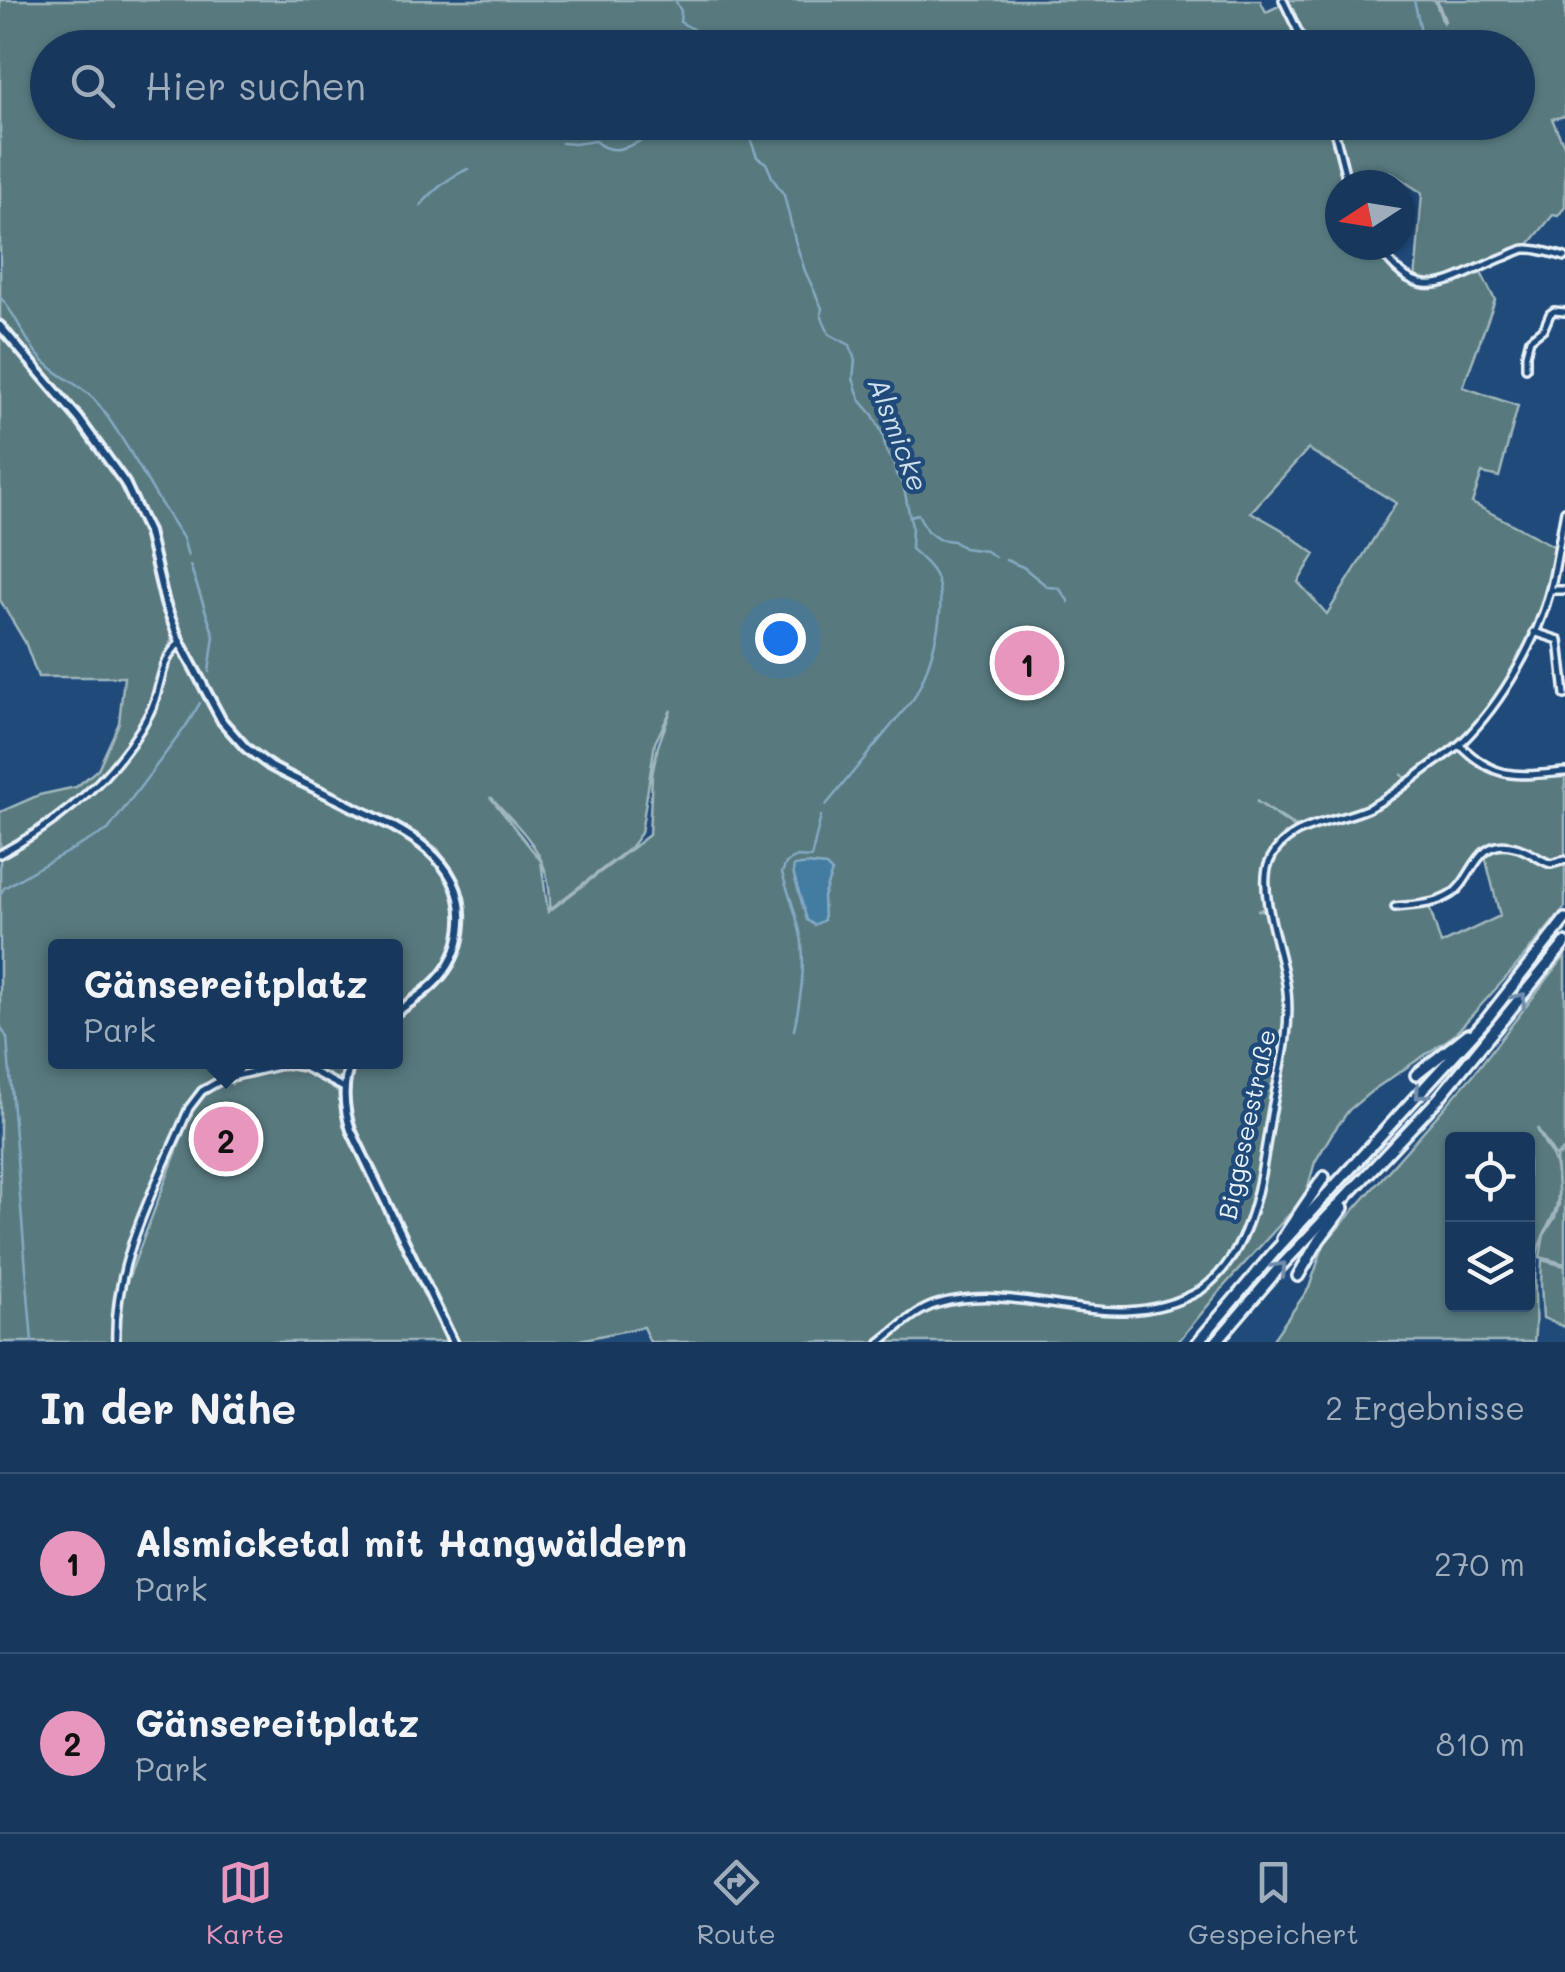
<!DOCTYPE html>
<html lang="de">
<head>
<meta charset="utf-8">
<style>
	:root { --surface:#17385c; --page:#244365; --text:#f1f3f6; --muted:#9eacbb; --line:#365272; --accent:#e797bd }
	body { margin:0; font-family:Mali,sans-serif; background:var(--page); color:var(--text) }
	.controls { position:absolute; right:30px; bottom:30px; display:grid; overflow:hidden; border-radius:10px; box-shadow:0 2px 8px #0004 }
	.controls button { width:90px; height:90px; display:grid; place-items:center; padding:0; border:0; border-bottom:2px solid var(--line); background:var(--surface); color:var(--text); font:50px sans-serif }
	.compass { position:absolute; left:1325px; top:170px; width:90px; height:90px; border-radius:50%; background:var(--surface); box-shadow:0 2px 8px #0004; rotate:258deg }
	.you { position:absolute; left:780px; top:638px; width:35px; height:35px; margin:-25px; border:8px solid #fff; border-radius:50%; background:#1a73e8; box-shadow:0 0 0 15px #1a73e833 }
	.badge { display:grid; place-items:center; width:65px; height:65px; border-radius:50%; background:var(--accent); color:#111; font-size:32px; font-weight:700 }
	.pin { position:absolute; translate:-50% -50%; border:5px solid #fff; box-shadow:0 2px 10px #0006 }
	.popup { position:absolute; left:48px; top:939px; width:355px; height:130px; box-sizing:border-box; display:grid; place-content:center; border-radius:10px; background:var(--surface); filter:drop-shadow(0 2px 8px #0005); font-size:32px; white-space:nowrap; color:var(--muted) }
	.popup b { font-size:38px; color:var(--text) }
	.popup::after { content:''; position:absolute; left:50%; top:100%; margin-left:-20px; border:20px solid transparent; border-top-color:var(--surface) }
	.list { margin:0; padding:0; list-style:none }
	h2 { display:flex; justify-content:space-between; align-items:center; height:130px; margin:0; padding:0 40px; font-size:42px }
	h2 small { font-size:32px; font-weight:400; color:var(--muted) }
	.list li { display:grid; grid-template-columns:65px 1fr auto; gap:30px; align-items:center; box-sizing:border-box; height:180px; padding:0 40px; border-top:2px solid var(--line) }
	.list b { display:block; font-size:38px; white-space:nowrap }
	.list p { margin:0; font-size:32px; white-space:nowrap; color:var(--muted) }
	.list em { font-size:32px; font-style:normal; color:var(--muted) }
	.icon { flex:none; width:55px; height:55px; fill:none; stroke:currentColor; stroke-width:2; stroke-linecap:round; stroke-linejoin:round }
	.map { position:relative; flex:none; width:1565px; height:1342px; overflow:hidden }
	.search { position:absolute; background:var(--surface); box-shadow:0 2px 8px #0004; left:30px; right:30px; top:30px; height:110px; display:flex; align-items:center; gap:25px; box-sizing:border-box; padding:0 35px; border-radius:55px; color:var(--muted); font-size:38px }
	.sheet { height:490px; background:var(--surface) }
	nav { display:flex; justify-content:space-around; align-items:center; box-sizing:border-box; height:140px; border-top:2px solid var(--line); background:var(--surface); font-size:28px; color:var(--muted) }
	nav a { display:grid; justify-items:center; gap:5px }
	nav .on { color:var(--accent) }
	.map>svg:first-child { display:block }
	.green { fill:#587a7f; stroke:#a0b6bc; stroke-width:2.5; fill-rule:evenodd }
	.water { fill:#437ba0; stroke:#85aac3; stroke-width:2.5 }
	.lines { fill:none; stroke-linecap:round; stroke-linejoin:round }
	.stream { stroke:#85aac3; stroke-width:2.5 }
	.street-casing { stroke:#e8f1f8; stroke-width:12 }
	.secondary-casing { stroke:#e8f1f8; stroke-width:14 }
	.highway-casing { stroke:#e8f1f8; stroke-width:16 }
	.street { stroke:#1f4a7a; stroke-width:5 }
	.secondary { stroke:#1f4a7a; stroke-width:6 }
	.highway { stroke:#1f4a7a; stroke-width:9 }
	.oneway { stroke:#6f8dac }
	.labels { text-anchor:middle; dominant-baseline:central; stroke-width:9; stroke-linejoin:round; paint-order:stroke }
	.street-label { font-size:25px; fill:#e8f1f8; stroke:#1f4a7a }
	.water-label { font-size:28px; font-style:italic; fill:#cfdfeb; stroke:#1f4a7a }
</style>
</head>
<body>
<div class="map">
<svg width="1565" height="1342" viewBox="0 0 1565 1342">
	<rect width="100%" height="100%" fill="#1f4a7a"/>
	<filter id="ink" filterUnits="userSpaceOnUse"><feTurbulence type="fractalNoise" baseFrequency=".01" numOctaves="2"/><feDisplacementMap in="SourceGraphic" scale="20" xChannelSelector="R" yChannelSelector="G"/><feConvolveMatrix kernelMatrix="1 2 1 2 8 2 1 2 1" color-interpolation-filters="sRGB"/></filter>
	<g filter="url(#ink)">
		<!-- green -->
		<g class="green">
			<path d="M0 0H1260L1266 12 1283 4 1304 47 48 48V122L1331 123 1347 185H1340V245H1375C1408 291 1428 295 1479 269L1495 300 1463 387 1518 406 1499 477 1482 473 1472 503 1557 548C1554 563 1552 578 1547 593 1531 647 1501 707 1458 744 1443 757 1424 768 1408 780L1401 774 1407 781 1370 806 1300 829 1256 801 1298 830C1263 856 1265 867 1268 908L1257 910H1268L1284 972 1287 1020 1279 1077 1259 1178 1245 1233C1261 1205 1264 1164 1270 1131 1279 1078 1296 1028 1286 974 1280 937 1250 873 1283 843 1305 823 1340 822 1367 810 1399 796 1427 770 1455 750L1462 748C1494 781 1523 776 1565 772V907L1512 971 1453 1036 1373 1090 1349 1110 1331 1135 1315 1162 1305 1197 1224 1286 1178 1342H883L900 1327 932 1306 956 1301V1298L932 1304 879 1342H650L643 1327 570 1342H458L360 1144C348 1113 344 1095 354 1062H396V1017L437 988 451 971 462 950 464 903 454 874 438 849 415 832 276 764 249 747 226 720 181 635 168 603 157 549 145 515 130 483 107 448 0 318ZM1308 449 1396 503 1327 614 1298 582 1315 554 1281 529 1251 512ZM671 710 658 746 652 775 649 835 548 912 541 861 491 798H492C525 835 552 855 550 909L630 848 641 833 655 743ZM1484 852 1500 916 1441 944 1428 903C1461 895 1463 872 1484 852Z"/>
			<path d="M1284 0H1435L1443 23 1445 21 1437 0H1565V116L1552 119 1565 148V207L1558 216 1553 215 1526 248 1435 284 1415 281 1422 193 1390 172 1372 185H1349L1333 123 1518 122V48L1307 47Z"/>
			<path d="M0 335C44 387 114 456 139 519 154 557 159 599 173 637 159 661 161 684 149 709 115 777 64 814 0 850V812L39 795 76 787 98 769 119 723 124 677H38L25 642 0 600Z"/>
			<path d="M174 652 181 653C199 688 215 730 248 755 302 797 379 807 428 856 433 862 440 867 443 873 451 886 455 903 457 917 462 963 429 985 396 1007V946H56V1062H346L341 1077 332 1079 307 1064 306 1072 340 1093 344 1118 354 1146 447 1342H120V1300L192 1111 206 1092 230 1079 232 1085 231 1076 201 1090 188 1108 150 1206 131 1245 113 1304 112 1342H0V857L84 799 137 737 153 713Z"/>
			<path d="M1565 956V1149L1555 1156 1537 1128C1541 1138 1547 1147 1552 1156 1559 1169 1560 1197 1555 1211 1549 1226 1540 1238 1537 1255 1532 1283 1538 1312 1534 1342H1271L1309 1288 1324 1244 1472 1076ZM1452 1140H1528V1304H1452Z"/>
			<path d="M1565 1152V1264L1540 1257 1544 1235 1555 1217 1559 1204 1556 1158Z"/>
			<path d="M1542 1260 1565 1266 1564 1327 1543 1318 1541 1284Z"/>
		</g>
		<!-- water -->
		<path class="water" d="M808 864 826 866 832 872 823 897 824 920 814 925 807 920 793 872 794 866Z"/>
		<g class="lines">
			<!-- stream -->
			<g class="stream">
				<path d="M675 0 681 11 680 22 693 29 704 48"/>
				<path d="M1414 0 1425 48"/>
				<path d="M744 122 757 157 766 163 773 179 784 195 795 240 805 271 822 308 821 315 829 334 850 345 855 361 853 378 860 400 873 415 883 435 886 451 895 463 896 474 903 484 912 527 911 549C919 556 929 564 934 573 951 604 930 668 914 698L826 805"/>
				<path d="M1424 129V122"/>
				<path d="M562 143 575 144 595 141C615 160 636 141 656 134 669 129 683 128 696 122"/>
				<path d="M420 206C434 190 449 177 468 169"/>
				<path d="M0 297C16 314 23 337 38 355 54 376 83 384 99 405 130 446 153 495 183 538L188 556"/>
				<path d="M910 516 918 514 927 531 938 539 953 541 964 548 986 551 995 557"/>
				<path d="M1006 560 1023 567 1048 587 1059 588 1069 602"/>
				<path d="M190 565 214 636 209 672"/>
				<path d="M0 895 4 888 36 869 108 830 186 726 200 703"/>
				<path d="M0 1025 7 1038 32 1342"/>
				<path d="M794 1030C800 1001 805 973 802 943 799 919 789 896 782 873L786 863 797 857 811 858 821 816"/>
			</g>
			<!-- street casing -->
			<g class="street-casing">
				<g id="street">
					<path d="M1283 0 1306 48"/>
					<path d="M1332 122 1348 185"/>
					<path d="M1377 245C1420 310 1448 280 1504 257 1511 255 1520 249 1526 249 1538 248 1554 254 1565 257"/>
					<path d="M1526 368V354L1530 339 1544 328 1550 314 1554 311 1565 312"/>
					<path d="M1550 590H1565"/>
					<path d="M1534 632 1559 640 1565 695"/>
					<path d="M1460 745C1496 781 1517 776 1565 772"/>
					<path d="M0 854C61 821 118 775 150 712 162 689 159 660 180 643"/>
					<path d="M1395 907C1413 905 1434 905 1450 895 1475 880 1474 836 1515 847 1528 850 1539 860 1551 864L1565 860"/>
					<path d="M116 1342C113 1260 158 1182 189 1108L202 1091 223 1079 286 1064 304 1067 344 1088"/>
					<path d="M880 1342C897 1329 916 1310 937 1304 1028 1278 1109 1342 1201 1290 1258 1249 1261 1166 1273 1104 1281 1066 1291 1030 1287 991 1284 958 1258 895 1268 865 1284 822 1334 824 1369 808 1389 798 1408 783 1426 769 1438 760 1451 752 1462 742 1502 703 1538 640 1551 586 1557 561 1560 536 1565 511"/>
				</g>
			</g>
			<!-- secondary casing -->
			<g class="secondary-casing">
				<g id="secondary">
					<path d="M0 326 79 419 125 483 148 532 165 603 180 642 222 721 246 748 270 766C297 781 326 793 353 807 403 830 465 858 461 923 459 967 431 990 396 1012"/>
					<path d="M351 1062C342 1085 343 1106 351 1130L453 1342"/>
				</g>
			</g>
			<!-- highway casing -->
			<g class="highway-casing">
				<g id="highway">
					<path d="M1416 1075 1468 1034"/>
					<path d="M1282 1239 1324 1177"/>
					<path d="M1298 1276 1319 1240 1343 1208"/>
					<path d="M1198 1342 1276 1250 1486 1020 1565 919"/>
					<path d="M1216 1342 1280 1267 1438 1099 1565 943"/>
				</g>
			</g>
			<!-- street -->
			<use href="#street" class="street"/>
			<!-- secondary -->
			<use href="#secondary" class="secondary"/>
			<!-- highway -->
			<use href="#highway" class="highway"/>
		</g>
		<!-- one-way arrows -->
		<defs><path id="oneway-chevron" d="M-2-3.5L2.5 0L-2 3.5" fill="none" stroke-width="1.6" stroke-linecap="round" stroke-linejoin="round" transform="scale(2.5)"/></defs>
		<g class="oneway">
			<use href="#oneway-chevron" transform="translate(1520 999) rotate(-51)"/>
			<use href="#oneway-chevron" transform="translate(1421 1093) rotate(132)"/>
			<use href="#oneway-chevron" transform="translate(1280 1268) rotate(-48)"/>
		</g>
	</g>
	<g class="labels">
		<!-- street labels -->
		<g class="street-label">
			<text transform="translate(1246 1124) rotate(-78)">Biggeseestraße</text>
		</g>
		<!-- water labels -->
		<g class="water-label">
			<text transform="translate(899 434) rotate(69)">Alsmicke</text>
		</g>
	</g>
</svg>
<div class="controls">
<button><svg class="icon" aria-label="locate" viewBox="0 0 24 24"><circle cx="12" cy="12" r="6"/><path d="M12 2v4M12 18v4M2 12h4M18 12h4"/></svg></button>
<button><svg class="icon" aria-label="layers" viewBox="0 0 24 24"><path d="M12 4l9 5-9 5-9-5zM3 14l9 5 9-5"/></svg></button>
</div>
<svg class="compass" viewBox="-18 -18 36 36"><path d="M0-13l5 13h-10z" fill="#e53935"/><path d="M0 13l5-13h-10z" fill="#9eacbb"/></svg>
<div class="you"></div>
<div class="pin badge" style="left:1027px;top:663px">1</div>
<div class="pin badge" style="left:226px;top:1139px">2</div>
<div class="popup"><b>Gänsereitplatz</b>Park</div>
<div class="search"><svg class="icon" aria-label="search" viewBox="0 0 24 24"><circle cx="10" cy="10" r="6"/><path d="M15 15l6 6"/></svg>Hier suchen</div>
</div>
<section class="sheet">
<h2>In der Nähe<small>2 Ergebnisse</small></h2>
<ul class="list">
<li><span class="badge">1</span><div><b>Alsmicketal mit Hangwäldern</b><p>Park</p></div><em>270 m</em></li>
<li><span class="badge">2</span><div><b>Gänsereitplatz</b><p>Park</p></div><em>810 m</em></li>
</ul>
</section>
<nav>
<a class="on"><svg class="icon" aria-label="map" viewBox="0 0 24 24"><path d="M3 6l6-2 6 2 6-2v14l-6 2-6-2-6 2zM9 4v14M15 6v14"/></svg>Karte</a>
<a><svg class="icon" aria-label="directions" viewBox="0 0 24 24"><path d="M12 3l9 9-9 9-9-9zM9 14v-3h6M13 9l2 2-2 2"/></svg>Route</a>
<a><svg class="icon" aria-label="saved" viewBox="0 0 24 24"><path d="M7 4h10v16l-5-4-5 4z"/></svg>Gespeichert</a>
</nav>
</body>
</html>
